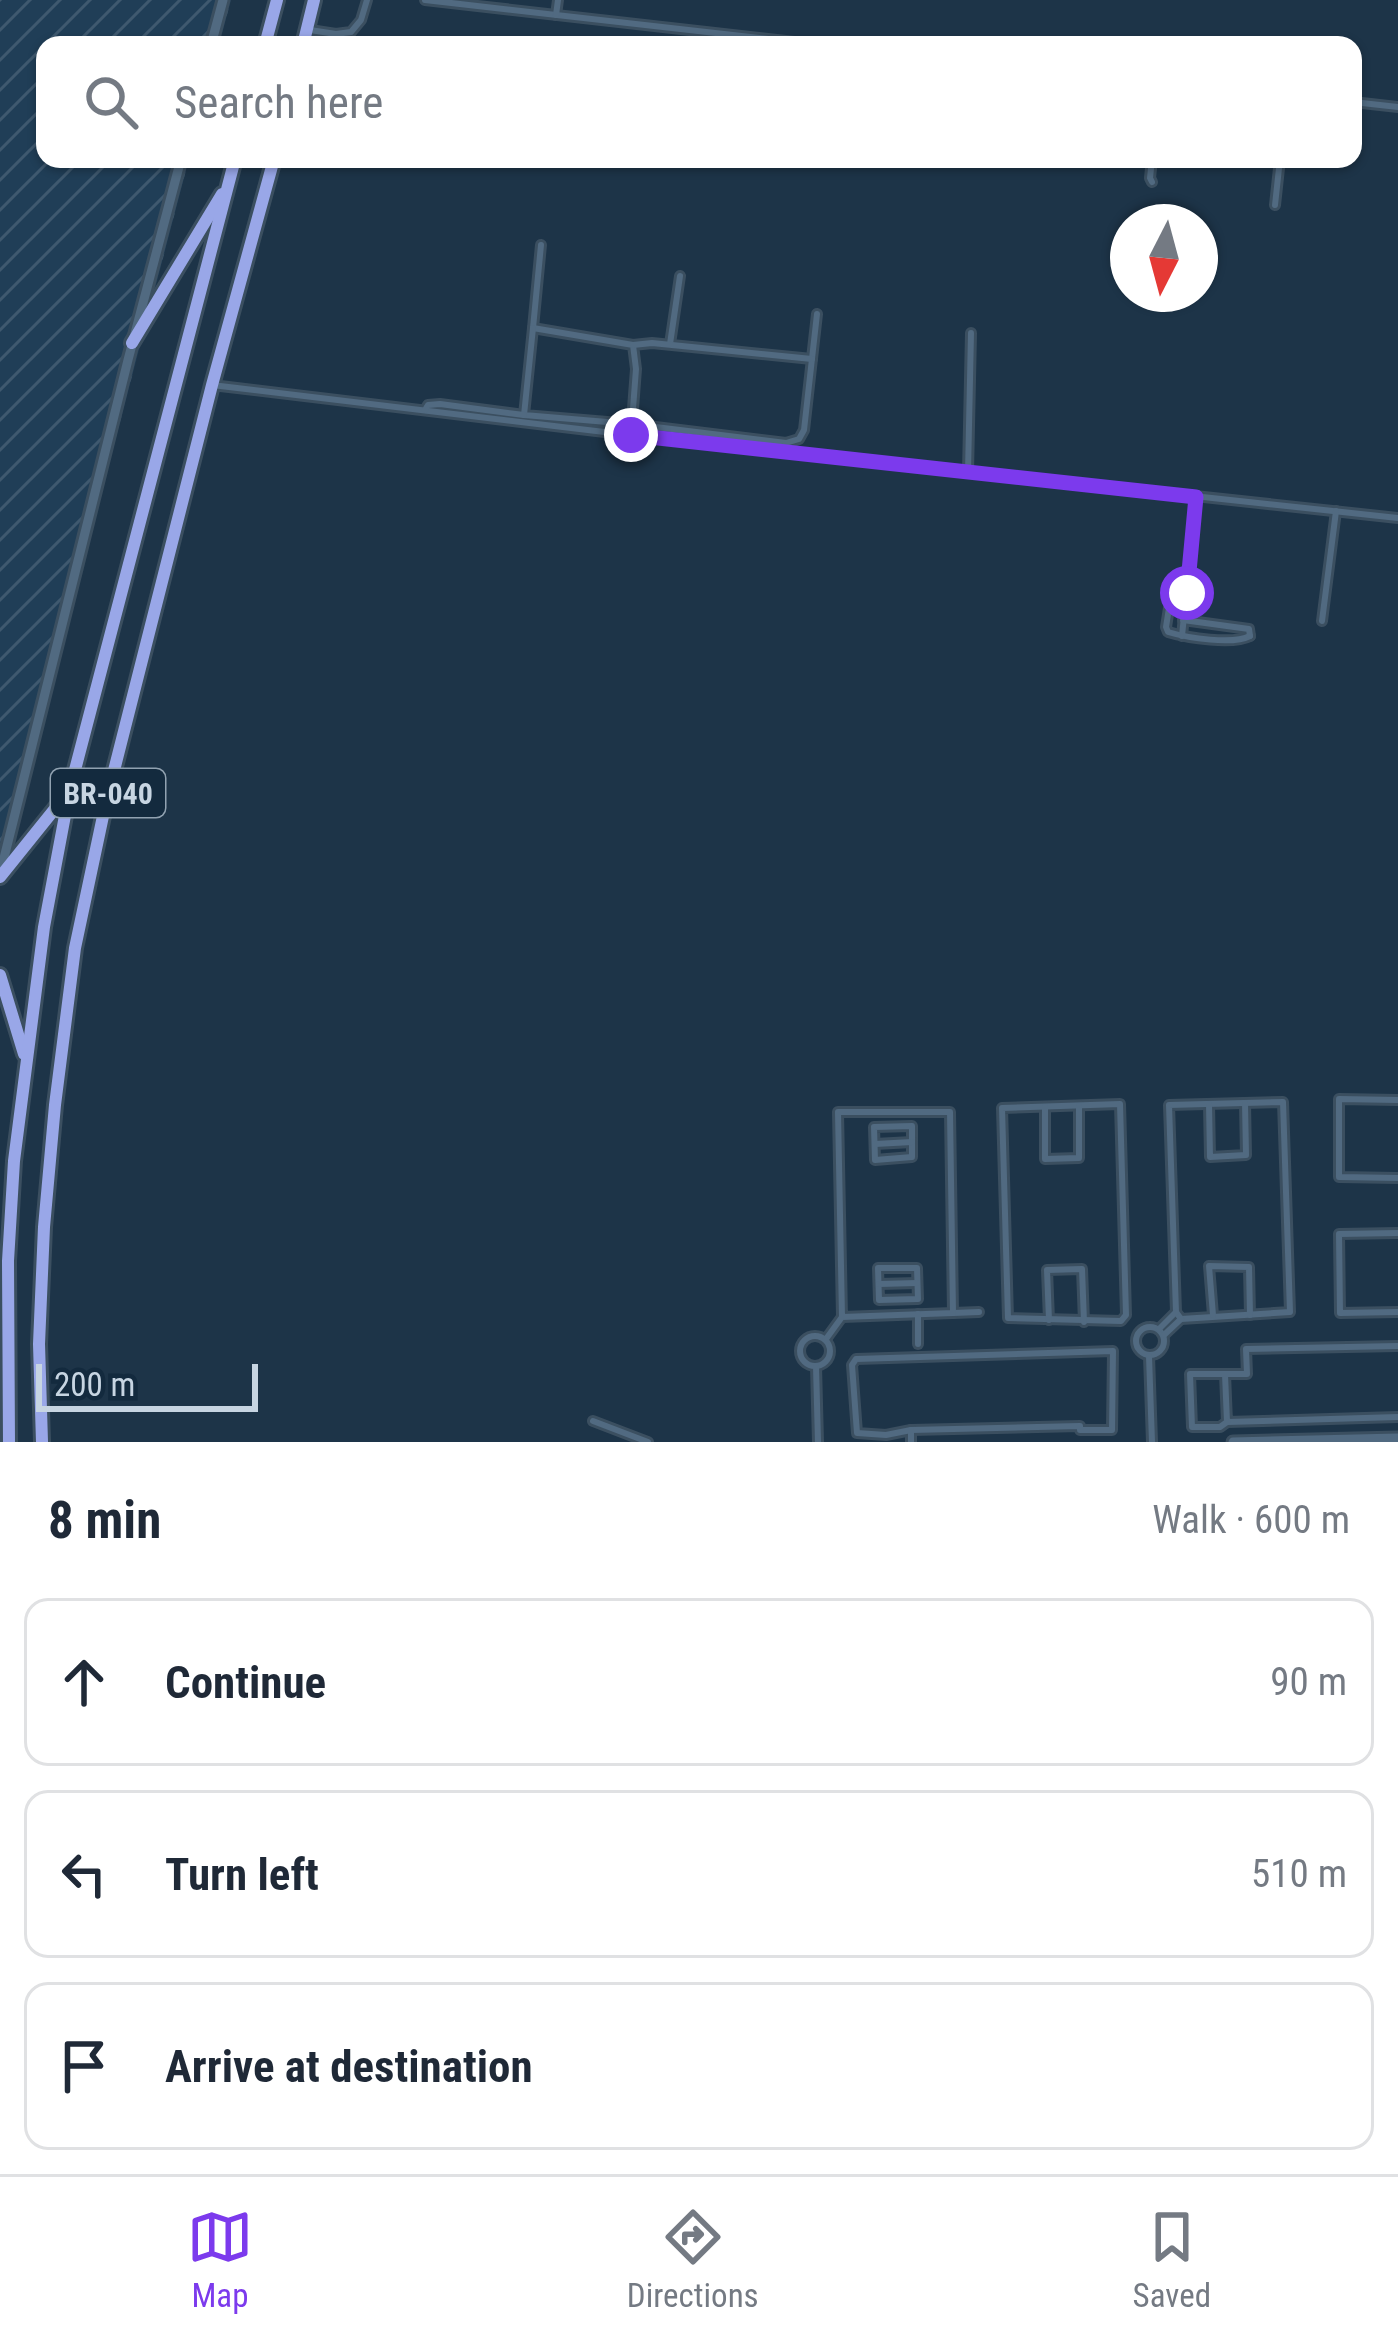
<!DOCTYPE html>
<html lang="en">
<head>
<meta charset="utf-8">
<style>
	:root { --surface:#fff; --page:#f6f6f7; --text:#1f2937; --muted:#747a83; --line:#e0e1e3; --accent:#7c3aed }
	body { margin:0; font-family:"Roboto Condensed",sans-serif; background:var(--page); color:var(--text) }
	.compass { position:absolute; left:1110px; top:204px; width:108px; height:108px; border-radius:50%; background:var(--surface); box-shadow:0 3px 9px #0004; rotate:186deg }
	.scale { position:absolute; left:36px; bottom:30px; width:222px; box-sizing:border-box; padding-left:12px; border:6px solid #c7d5e2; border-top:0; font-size:33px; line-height:42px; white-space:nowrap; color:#c7d5e2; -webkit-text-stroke:9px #132a3e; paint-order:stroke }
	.stop { position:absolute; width:36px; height:36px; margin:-27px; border:9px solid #7c3aed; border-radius:50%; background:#fff }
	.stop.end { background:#7c3aed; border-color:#fff; box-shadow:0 3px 12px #0008 }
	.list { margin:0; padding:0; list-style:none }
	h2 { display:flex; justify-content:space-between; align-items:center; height:156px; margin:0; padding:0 48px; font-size:51px }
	h2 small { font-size:39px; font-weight:400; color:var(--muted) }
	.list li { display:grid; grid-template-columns:78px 1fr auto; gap:36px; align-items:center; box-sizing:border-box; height:168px; margin:0 24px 24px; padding:0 24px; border:3px solid var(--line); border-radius:24px }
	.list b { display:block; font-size:45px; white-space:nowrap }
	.list em { font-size:39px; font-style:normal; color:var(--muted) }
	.icon { flex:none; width:66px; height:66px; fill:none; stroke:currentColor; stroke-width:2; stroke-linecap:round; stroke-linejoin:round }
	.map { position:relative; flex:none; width:1398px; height:1442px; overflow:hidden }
	.search { position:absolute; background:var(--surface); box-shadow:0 3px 9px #0004; left:36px; right:36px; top:36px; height:132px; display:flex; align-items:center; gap:30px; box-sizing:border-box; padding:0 42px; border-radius:24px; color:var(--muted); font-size:45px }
	.sheet { height:732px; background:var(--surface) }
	nav { display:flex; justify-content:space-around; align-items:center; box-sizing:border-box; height:168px; border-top:3px solid var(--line); background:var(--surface); font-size:33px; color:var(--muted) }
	nav a { display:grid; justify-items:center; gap:6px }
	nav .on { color:var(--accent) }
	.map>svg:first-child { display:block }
	.industrial { fill:url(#industrial-furrows) }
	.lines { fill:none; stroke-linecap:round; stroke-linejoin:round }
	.street-casing { stroke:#3b4f60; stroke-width:12 }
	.secondary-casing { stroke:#3b4f60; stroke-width:15 }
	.highway-casing { stroke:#3b4f60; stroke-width:18 }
	.street { stroke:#516a81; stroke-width:6 }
	.secondary { stroke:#516a81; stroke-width:9 }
	.highway { stroke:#99a7e8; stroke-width:12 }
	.route { stroke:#7c3aed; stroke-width:15 }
	.labels { text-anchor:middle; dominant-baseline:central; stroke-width:9; stroke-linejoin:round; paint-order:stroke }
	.shield { fill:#132a3e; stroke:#91a2b1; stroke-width:3 }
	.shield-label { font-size:30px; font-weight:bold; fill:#c7d5e2 }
</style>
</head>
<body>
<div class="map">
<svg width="1398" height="1442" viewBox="0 0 1398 1442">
	<defs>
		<pattern id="industrial-furrows" width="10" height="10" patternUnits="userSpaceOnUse" patternTransform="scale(3)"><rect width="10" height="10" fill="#203e57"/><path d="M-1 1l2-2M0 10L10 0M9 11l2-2" fill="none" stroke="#3f596f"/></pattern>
	</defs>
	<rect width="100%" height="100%" fill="#1d3448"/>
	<!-- industrial -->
	<path class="industrial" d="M0 0H231L219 45H45V159H189L0 880Z"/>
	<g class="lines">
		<!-- street casing -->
		<g class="street-casing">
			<g id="street">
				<path d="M425 0 821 45"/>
				<path d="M556 15 558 0"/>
				<path d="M310 30 336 34 351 32 361 20 367 0"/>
				<path d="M1353 102 1398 107"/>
				<path d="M1152 159 1150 178 1152 182"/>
				<path d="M1275 205 1280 159"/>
				<path d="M541 245 533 328 633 345 636 369 631 435"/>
				<path d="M533 328 524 415 631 424 786 443 799 439 804 430 817 314"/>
				<path d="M670 344 680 276"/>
				<path d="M633 345 652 343 812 359"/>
				<path d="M212 385 638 436 1398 518"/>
				<path d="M425 410 428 405 440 404 524 415"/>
				<path d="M968 472 971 333"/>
				<path d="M1186 597 1169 608 1166 627 1168 632C1188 638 1233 645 1250 636"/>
				<path d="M1183 620 1249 629 1250 636"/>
				<path d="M1322 621 1336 511"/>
				<path d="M1182 636 1196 497"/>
				<path d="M1398 1100 1339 1099V1177L1398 1178"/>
				<path d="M1283 1102 1290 1312 1181 1319 1176 1312 1169 1105Z"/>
				<path d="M1120 1104 1126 1315 1121 1321 1008 1318 1002 1108Z"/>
				<path d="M1209 1104 1210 1157 1246 1155 1245 1103"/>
				<path d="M1045 1107V1159L1079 1158V1106"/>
				<path d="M912 1126V1157L875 1160 874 1127Z"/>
				<path d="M875 1144 912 1142"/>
				<path d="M1398 1233 1339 1234 1340 1313 1398 1312"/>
				<path d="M878 1268H917L918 1299 879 1300Z"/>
				<path d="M879 1284 917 1283"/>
				<path d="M953 1313 979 1312"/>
				<path d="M1213 1315 1209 1266 1249 1267 1250 1315"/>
				<path d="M1049 1320 1047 1270 1082 1269 1084 1322"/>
				<circle cx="1150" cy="1341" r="14"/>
				<path d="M1159 1329 1176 1312"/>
				<path d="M1164 1335 1181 1319"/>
				<circle cx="815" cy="1351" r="15"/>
				<path d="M826 1339 842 1317 838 1112H950L953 1313 842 1317"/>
				<path d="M918 1344V1314"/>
				<path d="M1113 1351 1112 1430H1080V1426L911 1430 886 1435 857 1433 852 1365 856 1359Z"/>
				<path d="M1149 1356 1152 1442"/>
				<path d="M816 1366 818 1442"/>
				<path d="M1225 1374 1227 1422 1398 1417"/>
				<path d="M593 1421 648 1442"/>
				<path d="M1227 1422 1220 1427H1192L1190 1374H1247L1246 1349 1398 1346"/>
				<path d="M911 1442V1430"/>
			</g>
		</g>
		<!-- secondary casing -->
		<g class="secondary-casing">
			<g id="secondary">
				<path d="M211 45 223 0"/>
				<path d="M0 874 128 360 181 159"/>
				<path d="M1233 1442 1398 1438"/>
			</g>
		</g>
		<!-- highway casing -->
		<g class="highway-casing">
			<g id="highway">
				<path d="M265 45 277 0"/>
				<path d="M303 45 314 0"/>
				<path d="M132 343 222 194"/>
				<path d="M0 877 66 795"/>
				<path d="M0 975 24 1054"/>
				<path d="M9 1442 8 1261 14 1161 44 927 70 789 235 159"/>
				<path d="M42 1442 39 1344 44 1227 55 1105 75 948 106 802 212 385 274 159"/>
			</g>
		</g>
		<!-- street -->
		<use href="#street" class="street"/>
		<!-- secondary -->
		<use href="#secondary" class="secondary"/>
		<!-- highway -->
		<use href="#highway" class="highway"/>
	</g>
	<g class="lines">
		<!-- route -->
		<path class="route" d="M631 435 1196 497 1187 593"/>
	</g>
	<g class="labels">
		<!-- shield labels -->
		<rect class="shield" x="51" y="769" width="114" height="48" rx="9"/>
		<g class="shield-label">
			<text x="108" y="793">BR-040</text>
		</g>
	</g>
</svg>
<svg class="compass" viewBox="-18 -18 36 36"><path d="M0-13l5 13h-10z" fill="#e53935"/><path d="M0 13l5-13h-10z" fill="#747a83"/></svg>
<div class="scale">200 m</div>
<div class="stop" style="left:1187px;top:593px"></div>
<div class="stop end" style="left:631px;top:435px"></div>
<div class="search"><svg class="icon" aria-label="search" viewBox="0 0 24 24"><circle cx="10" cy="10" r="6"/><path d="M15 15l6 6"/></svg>Search here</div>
</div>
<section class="sheet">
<h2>8 min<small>Walk · 600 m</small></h2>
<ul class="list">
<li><svg class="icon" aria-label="ahead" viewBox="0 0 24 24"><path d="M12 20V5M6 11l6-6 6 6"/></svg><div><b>Continue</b></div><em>90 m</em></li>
<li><svg class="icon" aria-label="left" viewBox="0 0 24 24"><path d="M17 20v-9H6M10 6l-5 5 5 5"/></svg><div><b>Turn left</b></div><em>510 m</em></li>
<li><svg class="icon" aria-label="arrive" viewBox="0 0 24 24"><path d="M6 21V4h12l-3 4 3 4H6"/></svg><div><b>Arrive at destination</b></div></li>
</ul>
</section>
<nav>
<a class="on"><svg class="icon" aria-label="map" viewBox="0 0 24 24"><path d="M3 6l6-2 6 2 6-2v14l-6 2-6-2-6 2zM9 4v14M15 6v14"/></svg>Map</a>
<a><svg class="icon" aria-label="directions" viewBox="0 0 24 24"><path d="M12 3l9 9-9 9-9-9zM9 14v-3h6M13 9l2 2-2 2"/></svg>Directions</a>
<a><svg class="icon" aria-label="saved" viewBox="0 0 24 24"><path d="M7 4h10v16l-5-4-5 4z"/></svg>Saved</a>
</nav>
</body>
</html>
